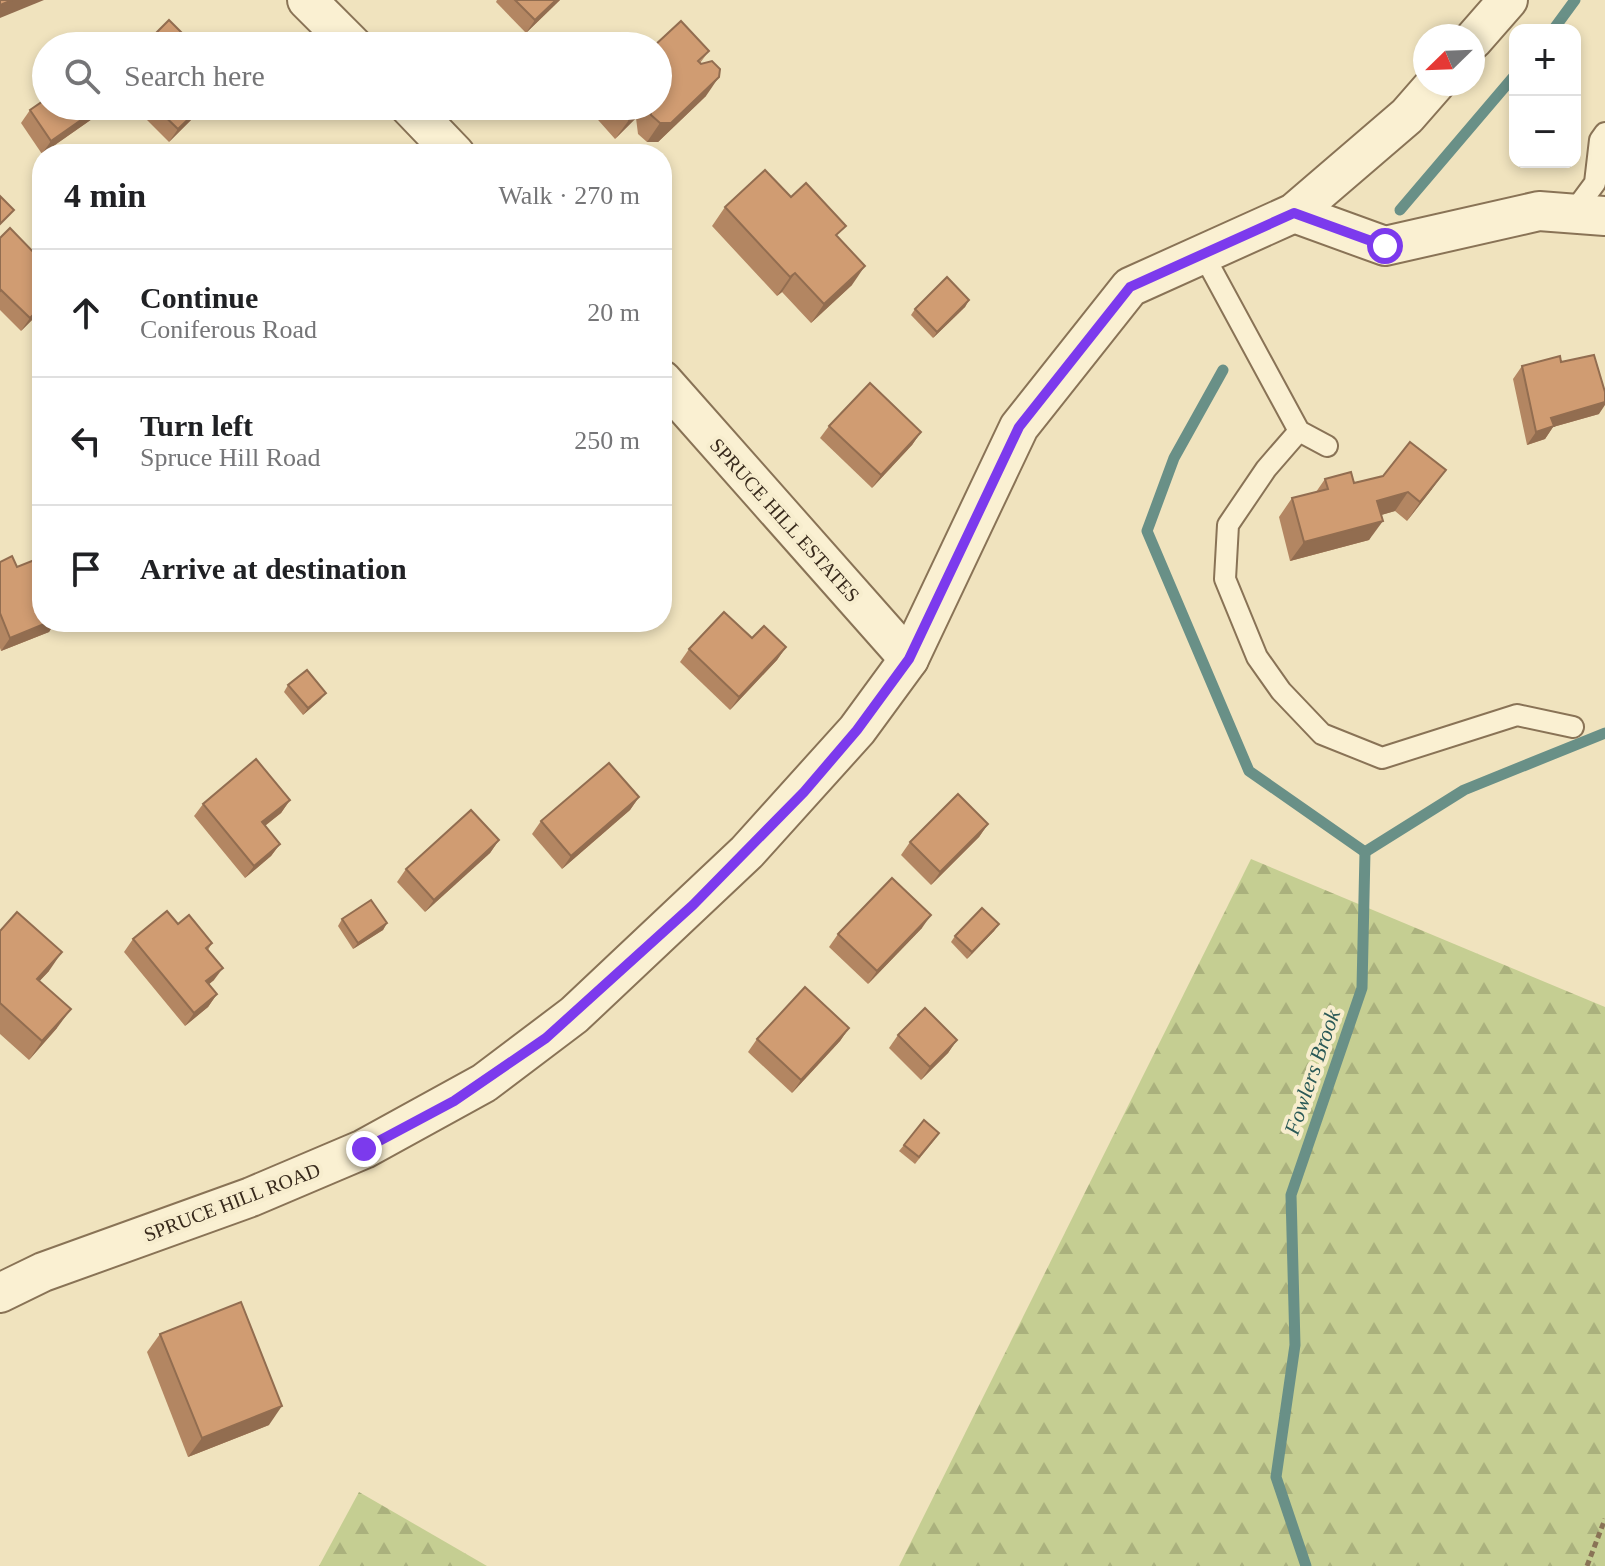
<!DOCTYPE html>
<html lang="en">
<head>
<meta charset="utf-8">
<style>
	:root { --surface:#fff; --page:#f6f6f6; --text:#202124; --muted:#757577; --line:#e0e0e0 }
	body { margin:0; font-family:"Times New Roman",serif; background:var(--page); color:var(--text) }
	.controls { position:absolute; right:24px; top:24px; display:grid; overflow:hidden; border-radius:16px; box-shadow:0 4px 12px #0003 }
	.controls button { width:72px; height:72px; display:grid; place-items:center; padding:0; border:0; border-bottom:2px solid var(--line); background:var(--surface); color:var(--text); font:40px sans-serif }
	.compass { position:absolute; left:1413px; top:24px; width:72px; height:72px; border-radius:50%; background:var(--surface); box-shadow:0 4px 12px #0003; rotate:247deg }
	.stop { position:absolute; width:24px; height:24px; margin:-18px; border:6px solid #7c3aed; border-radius:50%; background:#fff }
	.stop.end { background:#7c3aed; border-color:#fff; box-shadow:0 2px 8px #0008 }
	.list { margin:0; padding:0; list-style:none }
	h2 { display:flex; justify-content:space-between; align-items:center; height:104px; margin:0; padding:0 32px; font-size:34px }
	h2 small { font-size:26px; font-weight:400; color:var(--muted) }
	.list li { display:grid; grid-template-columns:52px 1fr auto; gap:24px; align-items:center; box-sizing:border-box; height:128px; padding:0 32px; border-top:2px solid var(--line) }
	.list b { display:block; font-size:30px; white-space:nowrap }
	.list p { margin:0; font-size:26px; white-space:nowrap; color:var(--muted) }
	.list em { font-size:26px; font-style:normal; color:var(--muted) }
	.icon { flex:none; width:44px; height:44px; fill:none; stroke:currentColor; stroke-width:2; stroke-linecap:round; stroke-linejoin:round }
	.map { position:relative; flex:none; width:1605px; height:1566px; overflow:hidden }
	.search { position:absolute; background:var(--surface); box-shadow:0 4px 12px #0003; left:32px; top:32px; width:640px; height:88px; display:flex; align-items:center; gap:20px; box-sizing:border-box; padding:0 28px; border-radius:44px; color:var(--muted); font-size:30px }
	.panel { position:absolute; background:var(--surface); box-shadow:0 4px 12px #0003; left:32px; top:144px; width:640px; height:488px; border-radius:32px }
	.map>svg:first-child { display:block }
	.forest { fill:url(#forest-firs) }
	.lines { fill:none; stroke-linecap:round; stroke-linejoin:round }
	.stream { stroke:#699087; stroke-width:11 }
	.service-casing { stroke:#897356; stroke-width:24 }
	.minor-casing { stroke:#897356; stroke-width:42 }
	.path { stroke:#897356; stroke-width:5; stroke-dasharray:6 4; stroke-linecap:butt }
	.service { stroke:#faf0d2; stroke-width:20 }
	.minor { stroke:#faf0d2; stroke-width:38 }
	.wall { fill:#b38662 }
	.shaded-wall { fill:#926d50 }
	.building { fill:#d09c72; stroke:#926d50; stroke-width:2 }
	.route { stroke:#7c3aed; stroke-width:10 }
	.labels { text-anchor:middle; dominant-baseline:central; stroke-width:8; stroke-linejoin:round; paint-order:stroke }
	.street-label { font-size:20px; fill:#382a1c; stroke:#f7edce }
	.water-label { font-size:22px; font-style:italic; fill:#2a5957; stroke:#f7edce }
</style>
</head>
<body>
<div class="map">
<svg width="1605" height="1566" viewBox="0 0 1605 1566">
	<defs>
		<pattern id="forest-firs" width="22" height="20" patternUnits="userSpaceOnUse" patternTransform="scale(2)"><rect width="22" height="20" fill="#c5ce92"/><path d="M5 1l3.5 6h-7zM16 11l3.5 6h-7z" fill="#aab17d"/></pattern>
	</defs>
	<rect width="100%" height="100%" fill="#f0e3be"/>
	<!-- forest -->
	<g class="forest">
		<path d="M1251 859 1605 1007V1566H899Z"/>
		<path d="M359 1492 487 1566H319Z"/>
	</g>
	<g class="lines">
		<!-- stream -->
		<g class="stream">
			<path d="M1553 30 1575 0"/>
			<path d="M1400 210 1515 75"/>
			<path d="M1223 370 1174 458 1147 531 1249 771 1365 852"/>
			<path d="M1365 852 1464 790 1605 733"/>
			<path d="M1306 1566 1276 1477 1295 1345 1291 1195 1362 988 1365 852"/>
		</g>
		<!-- service casing -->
		<g class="service-casing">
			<g id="service">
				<path d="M1572 214 1595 183 1600 140 1605 133"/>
				<path d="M1203 254 1299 431 1327 446"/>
				<path d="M1299 431 1266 469 1228 525 1225 579 1257 657 1281 691 1322 734 1382 758 1517 715 1573 727"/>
			</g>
		</g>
		<!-- minor casing -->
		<g class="minor-casing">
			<g id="minor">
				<path d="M307 0 353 46"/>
				<path d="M1473 40 1508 0"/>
				<path d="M409 106 455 154"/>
				<path d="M1294 213 1385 246 1539 211 1605 216"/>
				<path d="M662 380 909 659"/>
				<path d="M0 1293 43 1272 251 1197 364 1149 484 1083 574 1015 747 852 857 730 909 659 1019 427 1130 287 1294 213 1407 116 1435 84"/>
			</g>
		</g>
		<!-- path -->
		<path class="path" d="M1587 1566 1605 1519"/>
		<!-- service -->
		<use href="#service" class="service"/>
		<!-- minor -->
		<use href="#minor" class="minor"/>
	</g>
	<!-- wall -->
	<g class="wall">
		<path d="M497 0H560L526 33 496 2Z"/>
		<path d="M709 51 700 63 706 96 658 142H647L638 134 636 118 615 139 591 112 595 106H658Z"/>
		<path d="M152 106H205L169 142 144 117Z"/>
		<path d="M30 110 92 119 42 154 21 123Z"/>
		<path d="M791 197 838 237 852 285 811 323 782 292 777 296 712 226 725 207Z"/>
		<path d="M0 238 42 261V310L21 331 0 310Z"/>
		<path d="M969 300 965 307 933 338 911 315 915 309Z"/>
		<path d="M1561 362 1599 414 1553 427 1545 439 1527 445 1513 379 1522 366Z"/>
		<path d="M829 426 921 432 912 445 872 488 820 438Z"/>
		<path d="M1325 479 1354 483 1432 489 1407 521 1395 511 1381 515 1369 540 1290 561 1279 517 1292 498 1316 492Z"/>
		<path d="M0 562 42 622H55L49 632 1 651 0 648Z"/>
		<path d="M752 638 786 647 777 660 730 710 680 662 689 649Z"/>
		<path d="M288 685 321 699 303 715 284 692Z"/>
		<path d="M639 797 630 810 562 869 532 834 541 821Z"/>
		<path d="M290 800 281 813 265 826 280 844 271 856 245 878 194 816 203 804Z"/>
		<path d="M988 824 979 837 931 885 901 855 910 842Z"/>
		<path d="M499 840 490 853 425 912 397 882 406 869Z"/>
		<path d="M342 919 387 923 383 930 353 949 338 926Z"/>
		<path d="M178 924 212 943 208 950 214 980 209 984 217 994 208 1007 185 1026 124 952 133 939Z"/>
		<path d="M999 924 994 931 967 959 951 942 955 936Z"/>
		<path d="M922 928 868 984 829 947 838 934Z"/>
		<path d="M0 931 49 971 39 981 57 1028 29 1060 0 1034Z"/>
		<path d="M849 1028 840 1041 792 1093 748 1052 757 1039Z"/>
		<path d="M898 1035 957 1040 948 1053 921 1080 889 1048Z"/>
		<path d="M935 1139 915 1164 899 1151 904 1145Z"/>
		<path d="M160 1334 269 1425 188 1457 147 1352Z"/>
	</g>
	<!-- shaded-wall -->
	<g class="shaded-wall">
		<path d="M12 0H44L0 18V5Z"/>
		<path d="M556 0H560L526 33 535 20Z"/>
		<path d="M719 77 706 96 658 142H647L660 123Z"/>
		<path d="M101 106 92 119 42 154 51 141Z"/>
		<path d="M202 106H205L169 142 178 129Z"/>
		<path d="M643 106H645L636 118 615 139 629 120Z"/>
		<path d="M865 266 852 285 811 323 824 304Z"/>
		<path d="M795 273 782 292 777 296 790 277Z"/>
		<path d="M969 300 965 307 933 338 937 332Z"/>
		<path d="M42 306V310L21 331 30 318Z"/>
		<path d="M1605 402V405L1599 414 1553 427 1545 439 1527 445 1536 432 1551 418Z"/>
		<path d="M921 432 912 445 872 488 881 475Z"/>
		<path d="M1446 470 1432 489 1407 521 1420 502Z"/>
		<path d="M1408 492 1395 511 1364 520 1377 501Z"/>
		<path d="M1383 521 1369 540 1290 561 1304 542Z"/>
		<path d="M49 622H55L49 632 1 651 10 638Z"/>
		<path d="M786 647 777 660 730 710 739 697Z"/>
		<path d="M326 693 321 699 303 715 308 708Z"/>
		<path d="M639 797 630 810 562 869 571 856Z"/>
		<path d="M290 800 281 813 253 835 262 822Z"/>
		<path d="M988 824 979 837 931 885 940 872Z"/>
		<path d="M499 840 490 853 425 912 434 900Z"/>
		<path d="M280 844 271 856 245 878 254 866Z"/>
		<path d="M931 915 922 928 868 984 877 971Z"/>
		<path d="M387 923 383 930 353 949 358 943Z"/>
		<path d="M999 924 994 931 967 959 972 952Z"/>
		<path d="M62 952 49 971 24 998 37 979Z"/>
		<path d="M223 968 214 980 197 994 206 981Z"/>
		<path d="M217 994 208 1007 185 1026 194 1013Z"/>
		<path d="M71 1009 57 1028 29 1060 42 1041Z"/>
		<path d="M849 1028 840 1041 792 1093 801 1080Z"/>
		<path d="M957 1040 948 1053 921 1080 930 1067Z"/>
		<path d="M282 1406 269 1425 188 1457 202 1438Z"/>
	</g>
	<!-- building -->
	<g class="building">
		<path d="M0 0H12L0 5Z"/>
		<path d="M515 0H556L535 20Z"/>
		<path d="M169 20 195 46H143Z"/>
		<path d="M681 21 709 51 698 61 701 64 712 61 720 69 719 77 671 123H660L651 115 650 106H658V46H654Z"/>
		<path d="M205 40 211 46H199Z"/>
		<path d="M46 99V106H101L51 141 30 110Z"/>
		<path d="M154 106H202L178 129Z"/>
		<path d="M616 106H643L629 120Z"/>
		<path d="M765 170 791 197 806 183 846 226 836 235 865 266 824 304 795 273 790 277 725 207Z"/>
		<path d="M0 196 14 210 0 224Z"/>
		<path d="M10 228 42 261V306L30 318 1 290 0 291V238Z"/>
		<path d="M947 277 969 300 937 332 915 309Z"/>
		<path d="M1594 355 1605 392V402L1551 418 1554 426 1536 432 1522 366 1560 356 1561 362Z"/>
		<path d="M870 383 921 432 881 475 829 426Z"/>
		<path d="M1410 442 1446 470 1420 502 1408 492 1377 501 1383 521 1304 542 1292 498 1328 489 1325 479 1351 472 1354 483 1383 476Z"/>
		<path d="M12 556 17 567 42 557V622H49L10 638 0 613V562Z"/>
		<path d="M724 612 752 638 764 626 786 647 739 697 689 649Z"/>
		<path d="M307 670 326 693 308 708 288 685Z"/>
		<path d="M256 759 290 800 262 822 280 844 254 866 203 804Z"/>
		<path d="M609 763 639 797 571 856 541 821Z"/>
		<path d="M958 794 988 824 940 872 910 842Z"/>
		<path d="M471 810 499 840 434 900 406 869Z"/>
		<path d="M892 878 931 915 877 971 838 934Z"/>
		<path d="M371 900 387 923 358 943 342 919Z"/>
		<path d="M982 908 999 924 972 952 955 936Z"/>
		<path d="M167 911 178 924 189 915 212 943 206 948 223 968 206 981 217 994 194 1013 133 939Z"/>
		<path d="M17 912 62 952 37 979 71 1009 42 1041 0 1003V931Z"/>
		<path d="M805 987 849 1028 801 1080 757 1039Z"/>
		<path d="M925 1008 957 1040 930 1067 898 1035Z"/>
		<path d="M924 1120 939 1133 919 1157 904 1145Z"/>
		<path d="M241 1302 282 1406 202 1438 160 1334Z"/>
	</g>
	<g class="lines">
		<!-- route -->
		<path class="route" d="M364 1149 454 1101 546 1038 693 905 804 792 857 730 909 659 1019 427 1130 287 1294 213 1385 246"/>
	</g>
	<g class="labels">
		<!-- street labels -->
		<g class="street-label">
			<text transform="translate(785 520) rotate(48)">SPRUCE HILL ESTATES</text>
			<text transform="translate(232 1202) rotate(-21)">SPRUCE HILL ROAD</text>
		</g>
		<!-- water labels -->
		<g class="water-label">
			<text transform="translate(1312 1072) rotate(-71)">Fowlers Brook</text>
		</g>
	</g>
</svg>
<div class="controls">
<button>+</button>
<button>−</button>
</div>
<svg class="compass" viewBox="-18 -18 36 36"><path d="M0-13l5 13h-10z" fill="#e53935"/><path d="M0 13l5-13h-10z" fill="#757577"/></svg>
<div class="stop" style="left:1385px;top:246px"></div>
<div class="stop end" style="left:364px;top:1149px"></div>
<div class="search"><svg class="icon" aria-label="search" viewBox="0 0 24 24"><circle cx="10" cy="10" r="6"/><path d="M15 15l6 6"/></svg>Search here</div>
<section class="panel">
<h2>4 min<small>Walk · 270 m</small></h2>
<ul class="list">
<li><svg class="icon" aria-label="ahead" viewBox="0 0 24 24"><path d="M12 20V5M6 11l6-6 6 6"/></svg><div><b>Continue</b><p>Coniferous Road</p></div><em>20 m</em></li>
<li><svg class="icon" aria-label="left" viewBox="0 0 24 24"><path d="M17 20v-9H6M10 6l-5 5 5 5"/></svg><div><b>Turn left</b><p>Spruce Hill Road</p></div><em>250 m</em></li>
<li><svg class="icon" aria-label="arrive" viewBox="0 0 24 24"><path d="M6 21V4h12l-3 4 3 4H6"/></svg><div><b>Arrive at destination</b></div></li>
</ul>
</section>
</div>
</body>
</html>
